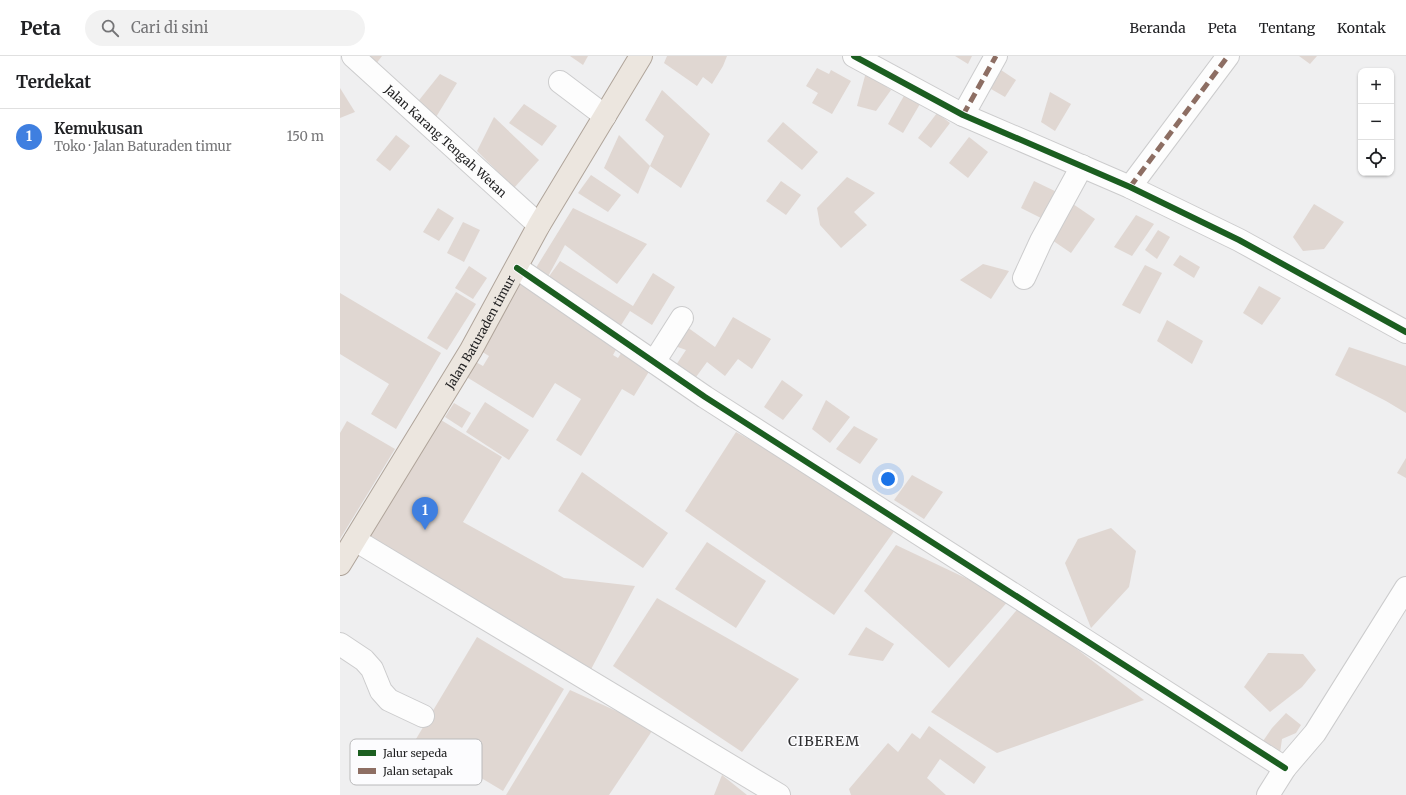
<!DOCTYPE html>
<html lang="id">
<head>
<meta charset="utf-8">
<style>
	:root { --surface:#fff; --page:#f2f2f2; --text:#202124; --muted:#757577; --line:#e0e0e0; --accent:#2563eb }
	body { margin:0; font-family:Merriweather,serif; background:var(--page); color:var(--text) }
	.controls { position:absolute; right:12px; top:12px; display:grid; overflow:hidden; border-radius:8px; box-shadow:0 1px 3px #0004 }
	.controls button { width:36px; height:36px; display:grid; place-items:center; padding:0; border:0; border-bottom:1px solid var(--line); background:var(--surface); color:var(--text); font:20px sans-serif }
	.you { position:absolute; left:548px; top:423px; width:14px; height:14px; margin:-10px; border:3px solid #fff; border-radius:50%; background:#1a73e8; box-shadow:0 0 0 6px #1a73e833 }
	.badge { display:grid; place-items:center; width:26px; height:26px; border-radius:50%; background:var(--accent); color:#fff; font-size:13px; font-weight:700 }
	.pin { position:absolute; translate:-50% -33px; filter:drop-shadow(0 1px 2px #0008) }
	.pin::after { content:''; position:absolute; top:21px; width:14px; height:12px; background:inherit; clip-path:polygon(0 0,100% 0,50% 100%) }
	.list { margin:0; padding:0; list-style:none }
	h2 { display:flex; justify-content:space-between; align-items:center; height:52px; margin:0; padding:0 16px; font-size:17px }
	h2 small { font-size:13px; font-weight:400; color:var(--muted) }
	.list li { display:grid; grid-template-columns:26px 1fr auto; gap:12px; align-items:center; box-sizing:border-box; height:56px; padding:0 16px; border-top:1px solid var(--line) }
	.list b { display:block; font-size:15px; white-space:nowrap }
	.list p { margin:0; font-size:13px; white-space:nowrap; color:var(--muted) }
	.list em { font-size:13px; font-style:normal; color:var(--muted) }
	.icon { flex:none; width:22px; height:22px; fill:none; stroke:currentColor; stroke-width:2; stroke-linecap:round; stroke-linejoin:round }
	.map { position:relative; flex:none; width:1066px; height:739px; overflow:hidden }
	header { display:flex; align-items:center; gap:24px; box-sizing:border-box; height:56px; padding:0 20px; background:var(--surface); border-bottom:1px solid var(--line) }
	header strong { font-size:19px }
	nav { display:flex; gap:22px; margin-inline-start:auto; font-size:14px }
	.search { width:280px; height:36px; background:var(--page); display:flex; align-items:center; gap:10px; box-sizing:border-box; padding:0 14px; border-radius:22px; color:var(--muted); font-size:15px }
	main { display:flex }
	aside { flex:1; background:var(--surface) }
	.map>svg:first-child { display:block }
	.building { fill:#e0d7d2 }
	.lines { fill:none; stroke-linecap:round; stroke-linejoin:round }
	.minor-casing { stroke:#cccccd; stroke-width:24 }
	.primary-casing { stroke:#afa49a; stroke-width:24 }
	.minor { stroke:#fdfdfd; stroke-width:22 }
	.primary { stroke:#ece6df; stroke-width:22 }
	.quiet { stroke:#8d6e63; stroke-width:5; stroke-dasharray:10 5; stroke-linecap:butt }
	.cycleway-casing { stroke:#fcfcfe; stroke-width:8 }
	.cycleway { stroke:#1b5e20; stroke-width:6 }
	.labels { text-anchor:middle; dominant-baseline:central; stroke-width:3; stroke-linejoin:round; paint-order:stroke }
	.street-label { font-size:12px; fill:#1f1f20; stroke:#fcfcfe }
	.quarter-label { font-size:14px; letter-spacing:1px; fill:#2f2f31; stroke:#fcfcfe }
	.key { fill:#fcfcfe; stroke:#bababb; stroke-width:1 }
	.key-label { font-size:11px; fill:#1f1f20 }
</style>
</head>
<body>
<header>
<strong>Peta</strong>
<div class="search"><svg class="icon" aria-label="search" viewBox="0 0 24 24"><circle cx="10" cy="10" r="6"/><path d="M15 15l6 6"/></svg>Cari di sini</div>
<nav><a>Beranda</a><a>Peta</a><a>Tentang</a><a>Kontak</a></nav>
</header>
<main>
<aside>
<h2>Terdekat<small></small></h2>
<ul class="list">
<li><span class="badge" style="background:#3f7fe0">1</span><div><b>Kemukusan</b><p>Toko · Jalan Baturaden timur</p></div><em>150 m</em></li>
</ul>
</aside>
<div class="map">
<svg width="1066" height="739" viewBox="0 0 1066 739">
	<rect width="100%" height="100%" fill="#efeff0"/>
	<!-- building -->
	<g class="building">
		<path d="M20 0H42L33 12Z"/>
		<path d="M230 0H248L243 9Z"/>
		<path d="M327 0H387L383 10 372 28 363 21 357 30 324 7Z"/>
		<path d="M615 0H632L628 8Z"/>
		<path d="M959 0H977L970 8Z"/>
		<path d="M655 10 676 24 665 41 644 29Z"/>
		<path d="M477 12 489 18 491 14 511 25 492 58 472 47 478 37 466 30Z"/>
		<path d="M526 16 551 34 536 55 517 50Z"/>
		<path d="M100 18 117 27 96 61 76 48Z"/>
		<path d="M0 32 15 56 0 62Z"/>
		<path d="M322 34 370 78 341 132 310 110 324 80 305 64Z"/>
		<path d="M710 36 731 48 715 75 701 66Z"/>
		<path d="M565 38 580 48 563 77 548 68Z"/>
		<path d="M184 48 217 70 202 90 169 67Z"/>
		<path d="M597 57 610 67 591 92 578 82Z"/>
		<path d="M154 61 199 104 174 132 137 95Z"/>
		<path d="M443 66 478 96 462 114 427 85Z"/>
		<path d="M56 79 70 90 50 115 36 104Z"/>
		<path d="M279 79 310 110 298 138 264 112Z"/>
		<path d="M629 81 648 96 628 122 609 107Z"/>
		<path d="M251 119 281 139 268 156 238 137Z"/>
		<path d="M507 121 535 137 514 156 527 169 501 192 480 169 477 152Z"/>
		<path d="M441 125 461 139 446 159 426 145Z"/>
		<path d="M694 125 721 138 707 165 681 152Z"/>
		<path d="M733 148 755 163 731 197 709 182Z"/>
		<path d="M974 148 1004 166 984 193 963 195 953 181Z"/>
		<path d="M98 152 114 162 99 185 83 176Z"/>
		<path d="M233 152 307 188 277 228 225 189 205 226 220 205 293 250 313 217 335 231 312 269 290 255 278 274 205 226 194 215Z"/>
		<path d="M796 159 814 168 792 200 774 191Z"/>
		<path d="M123 166 140 174 124 206 107 197Z"/>
		<path d="M818 174 830 181 817 203 805 194Z"/>
		<path d="M840 199 860 211 854 222 833 209Z"/>
		<path d="M643 208 669 215 651 243 620 224Z"/>
		<path d="M805 209 822 217 800 258 782 249Z"/>
		<path d="M129 210 147 222 133 243 115 232Z"/>
		<path d="M179 223 281 285 273 299 278 302 285 291 313 309 294 340 282 333 241 400 216 384 241 343 215 327 193 362 125 320 134 305 143 310 149 300 136 292Z"/>
		<path d="M919 230 941 242 922 269 903 257Z"/>
		<path d="M116 236 136 248 107 294 87 282Z"/>
		<path d="M0 237 101 297 56 373 31 358 49 328 0 298Z"/>
		<path d="M393 261 431 283 412 313 398 303 385 320 367 306 356 321 336 309 346 294 335 290 347 271 375 291Z"/>
		<path d="M827 264 863 285 852 308 817 285Z"/>
		<path d="M1009 291 1066 310V357L1046 345 995 319Z"/>
		<path d="M442 324 463 339 443 364 424 351Z"/>
		<path d="M486 344 510 361 490 387 472 373Z"/>
		<path d="M145 346 189 374 169 404 126 376Z"/>
		<path d="M114 347 131 357 122 372 105 361Z"/>
		<path d="M101 364 162 401 123 466 224 522 295 530 248 619 191 576 29 482Z"/>
		<path d="M7 365 55 393 0 483V377Z"/>
		<path d="M514 370 538 383 520 408 496 393Z"/>
		<path d="M396 376 560 467 494 559 345 455Z"/>
		<path d="M1066 402V422L1057 417Z"/>
		<path d="M242 416 328 477 303 512 218 455Z"/>
		<path d="M572 419 603 436 584 463 554 444Z"/>
		<path d="M771 472 796 495 789 531 751 572 725 507 738 483Z"/>
		<path d="M367 486 426 525 396 572 335 533Z"/>
		<path d="M556 489 670 543 609 612 524 535Z"/>
		<path d="M317 542 459 623 402 696 273 610Z"/>
		<path d="M680 550 804 644 657 697 591 656Z"/>
		<path d="M526 571 554 588 543 605 508 599Z"/>
		<path d="M137 581 224 633 163 735 76 683Z"/>
		<path d="M928 597 963 598 976 614 962 631 930 656 904 631Z"/>
		<path d="M230 634 314 672 269 739H166Z"/>
		<path d="M946 657 961 669 956 677 942 683 940 697 921 688 932 672Z"/>
		<path d="M589 670 646 711 634 728 600 703 587 722 606 739H511L509 733 548 687 558 696 572 677 580 683Z"/>
		<path d="M382 719 407 739H374Z"/>
	</g>
	<g class="lines">
		<!-- minor casing -->
		<g class="minor-casing">
			<g id="minor">
				<path id="s1" d="M13 0 199 169"/>
				<path d="M514 0 623 59 790 131 899 184 1066 276"/>
				<path d="M220 26 265 60"/>
				<path d="M623 59 656 0"/>
				<path d="M790 131 888 0"/>
				<path d="M177 212 365 341 945 712"/>
				<path d="M684 222 701 185 742 110"/>
				<path d="M314 306 342 262"/>
				<path d="M15 484 439 739"/>
				<path d="M0 588 24 604 32 613 41 635 49 644 83 660"/>
				<path d="M928 739 945 712 975 677 1066 532"/>
			</g>
		</g>
		<!-- primary casing -->
		<g class="primary-casing">
			<g id="primary">
				<path id="s2" d="M0 508 131 294 199 169 301 0"/>
			</g>
		</g>
		<!-- minor -->
		<use href="#minor" class="minor"/>
		<!-- primary -->
		<use href="#primary" class="primary"/>
		<!-- quiet -->
		<g class="quiet">
			<path d="M623 59 656 0"/>
			<path d="M790 131 888 0"/>
		</g>
		<!-- cycleway casing -->
		<g class="cycleway-casing">
			<g id="cycleway">
				<path d="M514 0 623 59 790 131 899 184 1066 276"/>
				<path d="M177 212 365 341 945 712"/>
			</g>
		</g>
		<!-- cycleway -->
		<use href="#cycleway" class="cycleway"/>
	</g>
	<g class="labels">
		<!-- street labels -->
		<g class="street-label">
			<text stroke="none"><textPath href="#s1" startOffset="126">Jalan Karang Tengah Wetan</textPath></text>
			<text stroke="none"><textPath href="#s2" startOffset="271">Jalan Baturaden timur</textPath></text>
		</g>
		<!-- quarter labels -->
		<g class="quarter-label">
			<text x="484" y="685">CIBEREM</text>
		</g>
	</g>
	<!-- legend -->
	<rect x="10" y="683" width="132" height="46" rx="6" class="key"/>
	<rect x="18" y="694" width="18" height="6" fill="#1b5e20"/>
	<rect x="18" y="712" width="18" height="6" fill="#8d6e63"/>
	<g class="key-label">
		<text x="43" y="701">Jalur sepeda</text>
		<text x="43" y="719">Jalan setapak</text>
	</g>
</svg>
<div class="controls">
<button>+</button>
<button>−</button>
<button><svg class="icon" aria-label="locate" viewBox="0 0 24 24"><circle cx="12" cy="12" r="6"/><path d="M12 2v4M12 18v4M2 12h4M18 12h4"/></svg></button>
</div>
<div class="you"></div>
<div class="pin badge" style="left:85px;top:474px;background:#3f7fe0">1</div>
</div>
</main>
</body>
</html>
